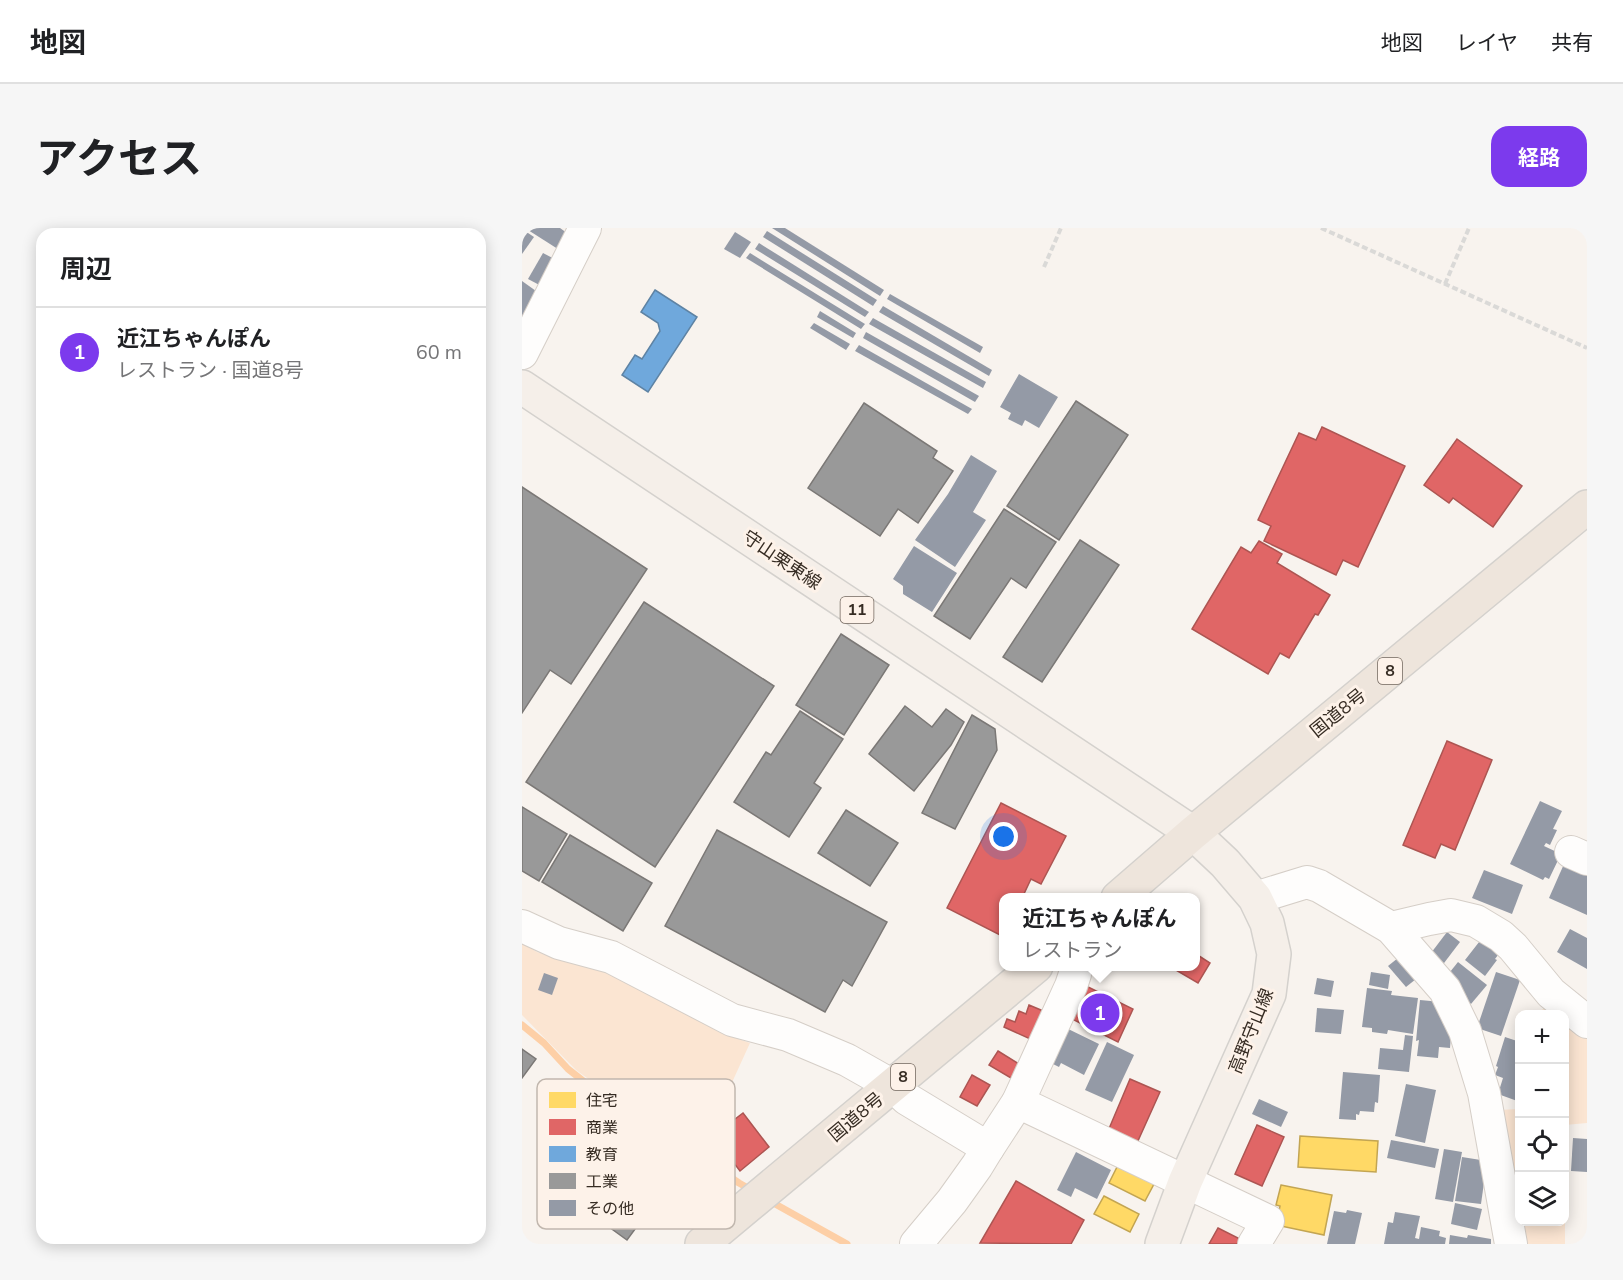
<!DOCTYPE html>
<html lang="ja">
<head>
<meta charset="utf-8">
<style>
	:root { --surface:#fff; --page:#f6f6f6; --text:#202124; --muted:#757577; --line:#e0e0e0; --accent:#7c3aed }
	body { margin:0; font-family:"Nunito Sans","Noto Sans JP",sans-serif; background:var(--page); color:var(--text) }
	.controls { position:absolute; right:18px; bottom:18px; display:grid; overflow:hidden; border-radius:12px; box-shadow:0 3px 15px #0003 }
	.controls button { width:54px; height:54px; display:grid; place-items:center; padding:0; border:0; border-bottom:2px solid var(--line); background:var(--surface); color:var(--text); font:30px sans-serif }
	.you { position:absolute; left:482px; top:609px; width:21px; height:21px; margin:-15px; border:4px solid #fff; border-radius:50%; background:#1a73e8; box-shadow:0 0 0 9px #1a73e833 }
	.badge { display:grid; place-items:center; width:39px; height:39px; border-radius:50%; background:var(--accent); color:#fff; font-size:20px; font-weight:700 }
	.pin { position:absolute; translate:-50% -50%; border:3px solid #fff; box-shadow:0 2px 6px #0006 }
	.popup { position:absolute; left:477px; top:665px; width:201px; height:78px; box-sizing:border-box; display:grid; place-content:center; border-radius:12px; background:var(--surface); filter:drop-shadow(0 2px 4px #0005); font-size:20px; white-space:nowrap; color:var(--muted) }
	.popup b { font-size:22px; color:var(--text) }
	.popup::after { content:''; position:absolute; left:50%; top:100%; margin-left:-12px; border:12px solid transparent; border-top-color:var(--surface) }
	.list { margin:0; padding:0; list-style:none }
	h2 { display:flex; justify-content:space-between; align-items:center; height:78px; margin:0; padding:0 24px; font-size:26px }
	h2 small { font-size:20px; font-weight:400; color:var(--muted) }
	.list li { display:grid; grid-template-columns:39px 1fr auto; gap:18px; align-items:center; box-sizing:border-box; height:90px; padding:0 24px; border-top:2px solid var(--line) }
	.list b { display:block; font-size:22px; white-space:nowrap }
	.list p { margin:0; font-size:20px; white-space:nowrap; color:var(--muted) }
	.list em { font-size:20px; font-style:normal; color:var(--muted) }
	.icon { flex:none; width:33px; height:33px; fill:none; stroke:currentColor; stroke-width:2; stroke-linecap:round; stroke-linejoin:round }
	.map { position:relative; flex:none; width:1065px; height:1016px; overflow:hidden; border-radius:18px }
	header { display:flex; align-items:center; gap:36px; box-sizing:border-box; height:84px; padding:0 30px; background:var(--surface); border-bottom:2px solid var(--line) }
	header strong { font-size:28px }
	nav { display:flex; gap:33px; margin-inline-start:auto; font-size:21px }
	.intro { display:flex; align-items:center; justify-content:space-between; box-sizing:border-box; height:144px; padding:0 36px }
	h1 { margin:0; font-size:42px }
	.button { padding:15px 27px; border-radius:18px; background:var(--accent); color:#fff; font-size:21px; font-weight:700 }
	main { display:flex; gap:36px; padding:0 36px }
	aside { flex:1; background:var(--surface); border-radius:18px; box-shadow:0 3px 15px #0003 }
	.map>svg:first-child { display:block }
	.green { fill:#fbe5d2 }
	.homes { fill:#ffd966; stroke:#c3a552; stroke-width:1.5 }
	.shops { fill:#e06666; stroke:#ad5552; stroke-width:1.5 }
	.schools { fill:#6fa8dc; stroke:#5e83a4; stroke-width:1.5 }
	.industry { fill:#999; stroke:#7b7876; stroke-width:1.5 }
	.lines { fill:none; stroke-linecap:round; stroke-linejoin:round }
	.stream { stroke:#fdcfa6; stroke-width:7 }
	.building { fill:#949aa6 }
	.minor-casing { stroke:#d5cec7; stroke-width:34 }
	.major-casing { stroke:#d4d1cd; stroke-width:36 }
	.highway-casing { stroke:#d4d1cd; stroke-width:36 }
	.path { stroke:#dad9d7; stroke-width:4; stroke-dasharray:6 3; stroke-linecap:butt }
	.minor { stroke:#fefdfc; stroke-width:32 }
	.major { stroke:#f5efe9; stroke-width:33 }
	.highway { stroke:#eee5dc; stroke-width:33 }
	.labels { text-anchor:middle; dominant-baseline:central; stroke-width:6; stroke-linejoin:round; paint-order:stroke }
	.shield { fill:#fdf2e9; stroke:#72675e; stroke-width:1.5 }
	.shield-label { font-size:16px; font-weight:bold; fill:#362c23 }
	.street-label { font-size:18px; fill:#362c23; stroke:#fdf2e9 }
	.key { fill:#fdf2e9; stroke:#c1b7ae; stroke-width:1.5 }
	.key-label { font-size:16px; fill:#362c23 }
</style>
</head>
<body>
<header>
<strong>地図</strong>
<nav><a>地図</a><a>レイヤ</a><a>共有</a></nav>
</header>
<div class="intro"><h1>アクセス</h1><a class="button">経路</a></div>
<main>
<aside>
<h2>周辺<small></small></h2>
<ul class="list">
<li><span class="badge">1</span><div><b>近江ちゃんぽん</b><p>レストラン · 国道8号</p></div><em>60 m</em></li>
</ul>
</aside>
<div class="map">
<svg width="1065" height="1016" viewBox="0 0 1065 1016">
	<rect width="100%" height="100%" fill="#f8f3ee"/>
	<!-- green -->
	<g class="green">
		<path d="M0 715 15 724 44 733 82 742 199 805 228 815 181 918 165 914 149 901 87 866 54 842 0 787Z"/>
		<path d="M1028 772 1065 805V895L1043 897V1016H1002L998 994H1042V786H1017Z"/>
		<path d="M997 881V993L976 882Z"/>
	</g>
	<!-- homes -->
	<g class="homes">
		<path d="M778 908 856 913 854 944 776 939Z"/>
		<path d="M596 937 632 956 623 973 587 955Z"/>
		<path d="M759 957 810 967 802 1007 754 997 758 978 754 977Z"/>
		<path d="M582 968 617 986 608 1004 572 986Z"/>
	</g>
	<!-- shops -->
	<g class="shops">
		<path d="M800 199 883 238 836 339 821 332 814 347 742 313 749 298 736 292 777 205 794 212Z"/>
		<path d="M935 211 1000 258 971 299 931 270 927 275 902 257Z"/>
		<path d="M737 313 760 326 755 335 808 367 796 387 793 386 767 430 758 425 746 446 670 401 719 319 729 325Z"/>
		<path d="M925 513 970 532 933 622 919 616 913 630 881 617Z"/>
		<path d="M479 575 544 608 519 656 509 651 500 670H482V703L480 708 425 680Z"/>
		<path d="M674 726 688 735 676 755 647 738H674Z"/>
		<path d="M560 756 611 781 596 814 544 788Z"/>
		<path d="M507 777 526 785 515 814 482 799 485 791 493 794 497 783 504 786Z"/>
		<path d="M476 823 502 839 494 853 467 837Z"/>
		<path d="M450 847 468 857 455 878 438 869Z"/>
		<path d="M608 851 638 864 615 915 586 903Z"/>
		<path d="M221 885 247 919 218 943 191 908Z"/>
		<path d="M735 897 762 909 740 958 713 946Z"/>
		<path d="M494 953 562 992 549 1016 458 1015Z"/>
		<path d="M696 1000 724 1014 723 1016H687Z"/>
	</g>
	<!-- schools -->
	<path class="schools" d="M133 62 175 89 126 164 100 147 113 127 120 131 138 103 136 95 119 84Z"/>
	<!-- industry -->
	<g class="industry">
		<path d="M554 173 606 207 537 312 485 278Z"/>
		<path d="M342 175 415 223 411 230 431 243 396 295 376 281 358 308 286 260Z"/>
		<path d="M0 259 125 341 49 456 28 442 0 485Z"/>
		<path d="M482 281 534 314 504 360 489 350 448 411 412 388Z"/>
		<path d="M558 312 597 337 520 454 481 429Z"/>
		<path d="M122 374 252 458 133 639 4 554Z"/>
		<path d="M319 406 367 437 322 507 274 477Z"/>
		<path d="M383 478 410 499 424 481 442 494 429 517 392 563 347 526Z"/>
		<path d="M278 483 321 511 292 555 299 560 267 609 212 574 244 524 249 527Z"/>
		<path d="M450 487 473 501 475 522 433 601 400 585Z"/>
		<path d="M0 579 45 606 17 653 0 643Z"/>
		<path d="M324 582 376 615 348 658 296 625Z"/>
		<path d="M195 602 365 694 330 758 321 752 303 784 143 698Z"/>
		<path d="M48 607 130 655 101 703 20 654Z"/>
		<path d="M0 821 14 831 0 850Z"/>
		<path d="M96 909 138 939 125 956 139 966 105 1012 36 962 70 916 84 926Z"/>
	</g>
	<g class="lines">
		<!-- stream -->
		<g class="stream">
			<path d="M0 797 22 815 46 841 83 870 120 890 217 955 231 963"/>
			<path d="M246 972 325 1016"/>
		</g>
	</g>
	<!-- building -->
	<g class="building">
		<path d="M8 0H38L49 8 39 23 6 2Z"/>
		<path d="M250 0H263L362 62 358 68Z"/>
		<path d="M0 1 12 9 0 26Z"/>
		<path d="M245 3 355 72 351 78 241 9Z"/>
		<path d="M213 4 229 14 218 30 202 21Z"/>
		<path d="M237 15 347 84 343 89 233 21Z"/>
		<path d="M21 25 40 35 25 61 6 51Z"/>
		<path d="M228 25 343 96 339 101 224 30Z"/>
		<path d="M0 53 21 68 2 88 0 87Z"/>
		<path d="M368 66 461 119 458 125 365 71Z"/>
		<path d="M361 78 470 142 467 148 357 84Z"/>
		<path d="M298 83 334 105 331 110 295 89Z"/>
		<path d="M351 90 464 154 461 160 347 96Z"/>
		<path d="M292 95 328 116 324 122 288 100Z"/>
		<path d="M344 104 457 168 453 174 341 110Z"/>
		<path d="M337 117 450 181 446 186 333 123Z"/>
		<path d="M497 146 536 169 517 200 503 192 500 198 486 191 489 185 478 179Z"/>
		<path d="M449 227 475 243 451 284 464 292 433 339 393 312 426 266Z"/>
		<path d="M392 318 435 345 410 384 381 366V358L371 351Z"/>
		<path d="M1018 573 1040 583 1031 601 1035 602 1028 617 1024 615 1022 618 1039 626 1027 651 1023 649 1021 652 988 636Z"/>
		<path d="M1042 636 1065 646V687L1027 670Z"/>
		<path d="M962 642 1001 657 990 686 950 670Z"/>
		<path d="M1048 701 1065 710V741L1035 724Z"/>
		<path d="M925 704 938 714 919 739 906 729Z"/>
		<path d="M961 709 979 723 973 731 975 732 963 748 943 732Z"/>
		<path d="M876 730 894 751 884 759 866 738Z"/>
		<path d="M936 734 965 757 949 776 930 761 924 749Z"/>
		<path d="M849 744 868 747 866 761 847 757Z"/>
		<path d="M974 744 998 752 979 808 955 800Z"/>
		<path d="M22 745 36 750 30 767 16 762Z"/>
		<path d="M795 750 812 753 809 769 792 766Z"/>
		<path d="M845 760 870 763 869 767 896 770 891 806 866 802 865 806 850 804V800L840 799Z"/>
		<path d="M898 772 919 774 921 781 920 795 930 796 928 820 917 819 916 830 895 828 897 812 894 813Z"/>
		<path d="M795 780 822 782 819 806 793 804Z"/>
		<path d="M538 797 577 816 562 847 539 835 537 839 521 831Z"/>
		<path d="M883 807 891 808 887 844 856 841 858 820 881 822Z"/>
		<path d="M983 809 998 814V874L976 866 981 850 973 847 976 839 974 838Z"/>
		<path d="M585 814 612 827 590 874 563 862Z"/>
		<path d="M821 844 858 847 856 875 853 874 852 884 838 883 837 887 834 886V892L817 891Z"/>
		<path d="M884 856 914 862 903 915 873 908Z"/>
		<path d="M737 871 766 884 759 899 730 886Z"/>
		<path d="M1051 910 1065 911V944L1049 943Z"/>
		<path d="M869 912 917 921 913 940 865 930Z"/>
		<path d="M922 921 940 924 931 974 913 971Z"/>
		<path d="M554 924 589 942 575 971 553 960 549 969 535 962Z"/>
		<path d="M940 929 965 933 959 976 933 973Z"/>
		<path d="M933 975 960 981 955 1002 929 996Z"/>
		<path d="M825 982 840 985 833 1016H805L812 983 824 985Z"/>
		<path d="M873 984 898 988 893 1010 897 1011 899 999 918 1003 917 1008 924 1010 923 1016H862L866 994 871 995Z"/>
		<path d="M928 1007 945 1010 946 1007 969 1011V1016H927Z"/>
	</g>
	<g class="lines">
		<!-- minor casing -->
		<g class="minor-casing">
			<g id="minor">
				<path d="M0 125 63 0"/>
				<path d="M1049 624 1065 631"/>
				<path d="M733 670 785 654 797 658 869 700 923 762 943 803 962 865 989 1016"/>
				<path d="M0 698 37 715 89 729 210 792 266 807 325 832 371 858 385 871 466 920"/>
				<path d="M869 700 907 691 929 687 954 693 979 708 991 719 1029 765 1065 794"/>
				<path d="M496 874 746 993 732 1016"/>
				<path d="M394 1016 430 973 455 938 466 920 496 874 549 758 553 746V738"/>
			</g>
		</g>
		<!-- major casing -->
		<g class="major-casing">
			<path id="major" d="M0 159 671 605 703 635 733 670 745 695 752 726 747 766 663 954 640 1016"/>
		</g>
		<!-- highway casing -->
		<g class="highway-casing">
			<g id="highway">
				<path d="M596 670 671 605 1065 279"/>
				<path d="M180 1016 514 738"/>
			</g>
		</g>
		<!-- path -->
		<g class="path">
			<path d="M799 0 1065 120"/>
			<path d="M522 39 539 0"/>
			<path d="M923 56 947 0"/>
		</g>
		<!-- minor -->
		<use href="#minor" class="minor"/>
		<!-- major -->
		<use href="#major" class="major"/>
		<!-- highway -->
		<use href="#highway" class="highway"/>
	</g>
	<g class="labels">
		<!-- shield labels -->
		<g class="shield">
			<rect x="318.5" y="369" width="33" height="26" rx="4.5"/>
			<rect x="856" y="430" width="24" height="26" rx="4.5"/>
			<rect x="369" y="836" width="24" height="26" rx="4.5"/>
		</g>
		<g class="shield-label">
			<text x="335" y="382">11</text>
			<text x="868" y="443">8</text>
			<text x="381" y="849">8</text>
		</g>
		<!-- street labels -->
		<g class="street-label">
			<text transform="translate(260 332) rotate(34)">守山栗東線</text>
			<text transform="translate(816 485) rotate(-39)">国道8号</text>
			<text transform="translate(729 803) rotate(-68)">高野守山線</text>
			<text transform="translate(334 889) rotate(-40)">国道8号</text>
		</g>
	</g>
	<!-- legend -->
	<rect x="15" y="851" width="198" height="150" rx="9" class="key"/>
	<rect x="27" y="864" width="27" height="16" fill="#ffd966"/>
	<rect x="27" y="891" width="27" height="16" fill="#e06666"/>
	<rect x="27" y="918" width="27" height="16" fill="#6fa8dc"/>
	<rect x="27" y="945" width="27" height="16" fill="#999"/>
	<rect x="27" y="972" width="27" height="16" fill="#949aa6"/>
	<g class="key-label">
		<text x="64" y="878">住宅</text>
		<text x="64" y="905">商業</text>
		<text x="64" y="932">教育</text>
		<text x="64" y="959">工業</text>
		<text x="64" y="986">その他</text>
	</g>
</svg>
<div class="controls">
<button>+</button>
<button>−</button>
<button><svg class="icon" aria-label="locate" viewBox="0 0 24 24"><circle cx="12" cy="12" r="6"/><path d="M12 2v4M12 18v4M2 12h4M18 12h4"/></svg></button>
<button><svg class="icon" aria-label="layers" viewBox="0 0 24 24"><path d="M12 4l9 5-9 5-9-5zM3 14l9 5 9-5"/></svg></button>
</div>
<div class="you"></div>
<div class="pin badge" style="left:578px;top:785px">1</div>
<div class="popup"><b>近江ちゃんぽん</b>レストラン</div>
</div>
</main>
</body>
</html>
